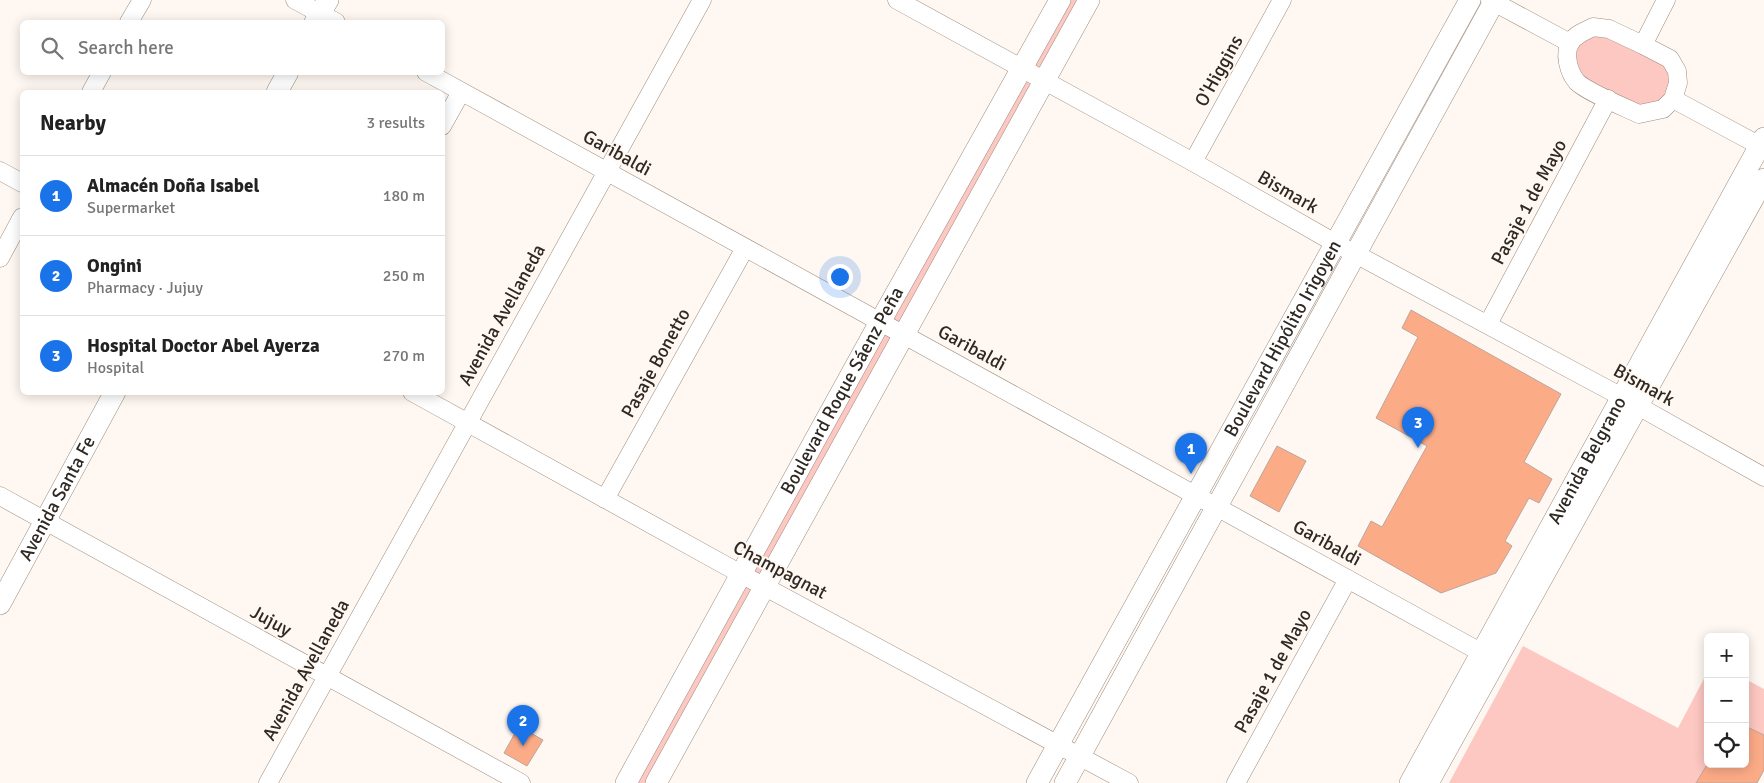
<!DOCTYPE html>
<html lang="en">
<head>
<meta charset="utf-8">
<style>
	:root { --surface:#fff; --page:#f2f2f2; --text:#222; --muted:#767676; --line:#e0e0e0; --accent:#1a73e8 }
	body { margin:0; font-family:Signika,sans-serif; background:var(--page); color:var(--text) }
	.controls { position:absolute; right:15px; bottom:15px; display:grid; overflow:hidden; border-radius:8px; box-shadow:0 2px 12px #0003 }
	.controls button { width:45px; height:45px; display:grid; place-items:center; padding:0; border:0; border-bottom:1px solid var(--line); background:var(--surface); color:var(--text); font:25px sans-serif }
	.you { position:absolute; left:839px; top:276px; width:18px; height:18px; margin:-12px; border:4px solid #fff; border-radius:50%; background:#1a73e8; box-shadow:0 0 0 8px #1a73e833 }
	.badge { display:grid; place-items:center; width:32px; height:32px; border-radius:50%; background:var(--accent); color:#fff; font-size:16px; font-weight:700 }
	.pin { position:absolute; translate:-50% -41px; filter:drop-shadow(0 1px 2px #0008) }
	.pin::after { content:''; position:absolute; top:26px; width:18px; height:15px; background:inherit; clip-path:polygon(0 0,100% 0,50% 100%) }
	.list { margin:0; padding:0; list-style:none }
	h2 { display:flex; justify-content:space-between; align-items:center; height:65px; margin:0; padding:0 20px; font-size:21px }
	h2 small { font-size:16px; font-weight:400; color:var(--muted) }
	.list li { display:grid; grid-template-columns:32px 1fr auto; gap:15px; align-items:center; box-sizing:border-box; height:80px; padding:0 20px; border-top:1px solid var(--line) }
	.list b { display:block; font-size:19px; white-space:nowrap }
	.list p { margin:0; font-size:16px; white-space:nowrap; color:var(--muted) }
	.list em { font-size:16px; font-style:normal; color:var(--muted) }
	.icon { flex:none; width:28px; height:28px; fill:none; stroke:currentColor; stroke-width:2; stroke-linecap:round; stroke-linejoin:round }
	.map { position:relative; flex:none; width:1764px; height:783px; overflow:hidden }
	.search { position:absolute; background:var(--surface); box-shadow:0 2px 12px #0003; left:20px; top:20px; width:425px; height:55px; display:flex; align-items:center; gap:12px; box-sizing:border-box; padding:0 18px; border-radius:8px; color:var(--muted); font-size:19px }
	.panel { position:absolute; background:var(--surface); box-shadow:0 2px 12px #0003; left:20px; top:90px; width:425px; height:305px; border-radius:8px }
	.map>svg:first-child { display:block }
	.green { fill:#fdc7c2 }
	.building { fill:#fcab87; stroke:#bba59c }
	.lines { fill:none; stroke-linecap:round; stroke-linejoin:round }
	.minor-casing { stroke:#9c8c7e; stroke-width:19 }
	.tertiary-casing { stroke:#9c8c7e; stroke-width:22 }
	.minor { stroke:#fff; stroke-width:18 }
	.tertiary { stroke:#fff; stroke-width:21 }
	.labels { text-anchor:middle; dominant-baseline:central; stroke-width:4; stroke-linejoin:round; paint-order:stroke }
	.street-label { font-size:19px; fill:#2f2923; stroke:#fff8f2 }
</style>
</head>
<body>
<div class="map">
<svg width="1764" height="783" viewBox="0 0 1764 783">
	<rect width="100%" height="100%" fill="#fff8f2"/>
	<!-- green -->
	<g class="green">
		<path d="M1068 0H1081L649 783H638Z"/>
		<path d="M1593 27 1670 59 1678 83 1652 113 1578 83 1570 43Z"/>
		<path d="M1523 646 1678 728 1708 671V764H1745V679L1764 689V770L1757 783H1449Z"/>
	</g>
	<!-- building -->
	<g class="building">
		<path d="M1411 310 1561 394 1524 462 1552 479 1539 503 1529 498 1505 541 1512 546 1496 573 1441 593 1358 546 1371 521 1382 527 1427 446 1376 418 1418 337 1402 328Z"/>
		<path d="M1277 446 1306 461 1279 512 1250 496Z"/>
		<path d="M519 726 543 740 527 766 504 753Z"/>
		<path d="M1745 726 1764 735V770L1757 783H1696L1708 763 1745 764Z"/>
	</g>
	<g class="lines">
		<!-- minor casing -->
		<g class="minor-casing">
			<g id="minor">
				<path d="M295 0 336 22"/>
				<path d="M897 0 1193 162 1335 243 1622 397 1764 477"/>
				<path d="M1490 0 1570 43"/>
				<path d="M129 22 142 0"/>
				<path d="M1593 27 1609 29 1643 45 1670 59 1677 71 1678 83 1673 99 1663 109 1639 114C1624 107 1587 92 1577 82 1569 73 1563 53 1571 42 1576 34 1585 31 1593 27Z"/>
				<path d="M1643 45 1666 0"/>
				<path d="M426 72 1493 659"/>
				<path d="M91 92 102 72"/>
				<path d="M1673 99 1764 148"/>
				<path d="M442 126 461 92"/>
				<path d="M1193 162 1282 0"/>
				<path d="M0 171 22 183"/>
				<path d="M0 258 22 217"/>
				<path d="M1488 324 1608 99"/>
				<path d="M412 392 741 574 1129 783"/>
				<path d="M0 496 521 783"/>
				<path d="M605 499 745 248"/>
				<path d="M268 783 702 0"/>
				<path d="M1236 783 1348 579"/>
			</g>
		</g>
		<!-- tertiary casing -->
		<g class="tertiary-casing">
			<g id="tertiary">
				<path d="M315 22 328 0"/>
				<path d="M277 92 288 72"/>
				<path id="s1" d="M0 604 115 392"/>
				<path id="s2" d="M626 783 880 322 1060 0"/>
				<path d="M656 783 1089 0"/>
				<path id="s3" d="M1037 783 1470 0"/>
				<path d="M1065 783 1495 0"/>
				<path id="s4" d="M1410 783 1764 138"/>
				<path d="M1428 783 1764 179"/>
			</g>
		</g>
		<!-- minor -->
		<use href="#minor" class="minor"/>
		<!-- tertiary -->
		<use href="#tertiary" class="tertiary"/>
	</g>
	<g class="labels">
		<!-- street labels -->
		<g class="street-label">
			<text transform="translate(1219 71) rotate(-61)">O'Higgins</text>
			<text transform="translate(617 153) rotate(29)">Garibaldi</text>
			<text transform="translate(1288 192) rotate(30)">Bismark</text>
			<text transform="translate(1529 202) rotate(-62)">Pasaje 1 de Mayo</text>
			<text transform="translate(502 315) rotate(-61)">Avenida Avellaneda</text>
			<text stroke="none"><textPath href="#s3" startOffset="508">Boulevard Hipólito Irigoyen</textPath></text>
			<text transform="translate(972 348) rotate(29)">Garibaldi</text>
			<text transform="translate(656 363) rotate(-61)">Pasaje Bonetto</text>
			<text transform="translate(1644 385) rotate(29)">Bismark</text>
			<text stroke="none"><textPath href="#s2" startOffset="448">Boulevard Roque Sáenz Peña</textPath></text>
			<text stroke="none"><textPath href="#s4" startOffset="368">Avenida Belgrano</textPath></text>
			<text stroke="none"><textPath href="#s1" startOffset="120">Avenida Santa Fe</textPath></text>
			<text transform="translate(1327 543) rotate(29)">Garibaldi</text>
			<text transform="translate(780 570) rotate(28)">Champagnat</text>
			<text transform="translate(271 621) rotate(29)">Jujuy</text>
			<text transform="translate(306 670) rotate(-61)">Avenida Avellaneda</text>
			<text transform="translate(1273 671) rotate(-61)">Pasaje 1 de Mayo</text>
		</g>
	</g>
</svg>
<div class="controls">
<button>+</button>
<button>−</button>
<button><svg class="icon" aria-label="locate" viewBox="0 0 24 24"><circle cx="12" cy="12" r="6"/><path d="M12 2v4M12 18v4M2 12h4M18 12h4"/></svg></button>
</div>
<div class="you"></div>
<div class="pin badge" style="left:1191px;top:474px">1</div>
<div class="pin badge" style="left:523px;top:746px">2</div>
<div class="pin badge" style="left:1418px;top:448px">3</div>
<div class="search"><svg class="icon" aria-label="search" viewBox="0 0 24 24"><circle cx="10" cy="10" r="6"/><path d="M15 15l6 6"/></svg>Search here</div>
<section class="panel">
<h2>Nearby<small>3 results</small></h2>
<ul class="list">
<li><span class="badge">1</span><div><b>Almacén Doña Isabel</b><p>Supermarket</p></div><em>180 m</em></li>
<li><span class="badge">2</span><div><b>Ongini</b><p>Pharmacy · Jujuy</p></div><em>250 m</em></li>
<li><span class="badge">3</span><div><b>Hospital Doctor Abel Ayerza</b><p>Hospital</p></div><em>270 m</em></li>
</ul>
</section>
</div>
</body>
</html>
